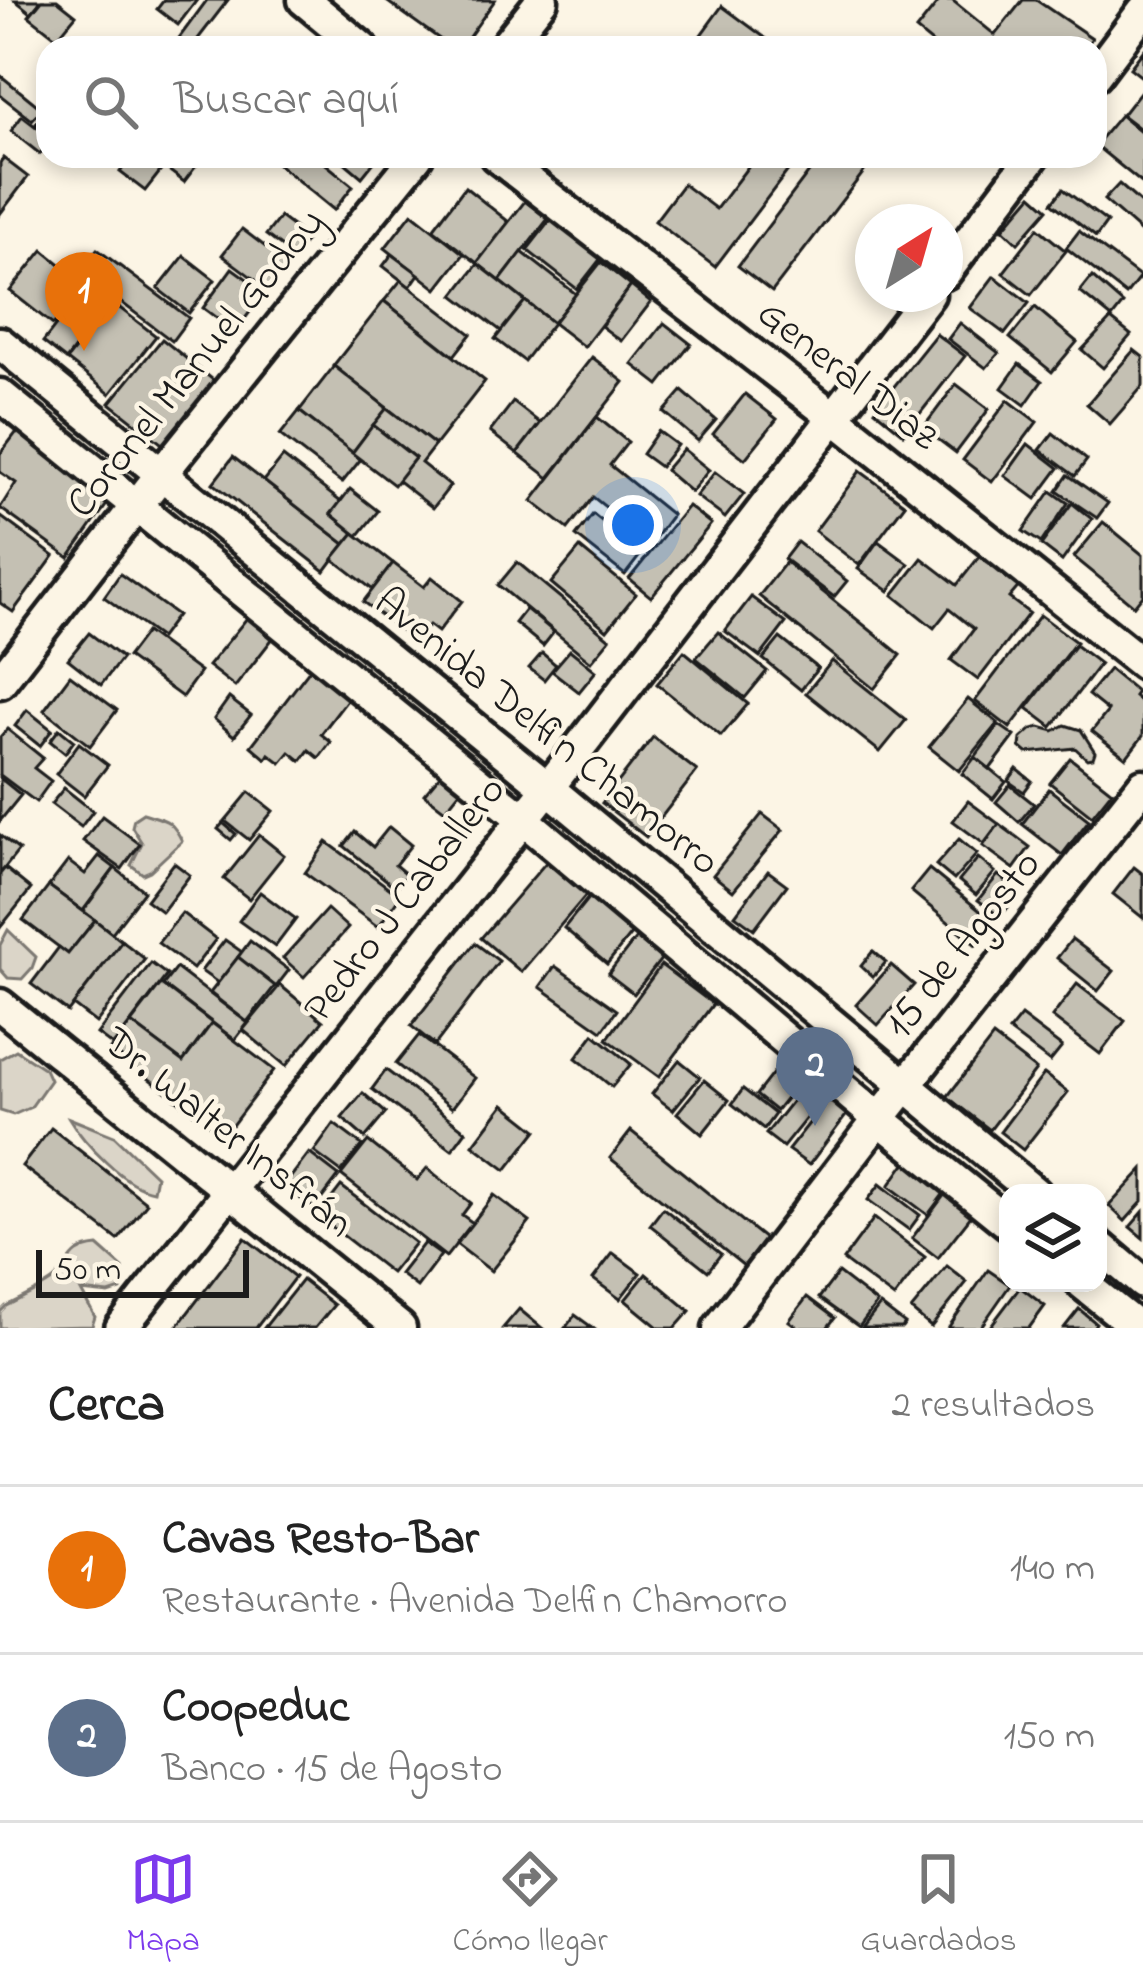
<!DOCTYPE html>
<html lang="es">
<head>
<meta charset="utf-8">
<style>
	:root { --surface:#fff; --page:#f2f2f2; --text:#222; --muted:#767676; --line:#e0e0e0; --accent:#7c3aed }
	body { margin:0; font-family:"Indie Flower",sans-serif; background:var(--page); color:var(--text) }
	.controls { position:absolute; right:36px; bottom:36px; display:grid; overflow:hidden; border-radius:24px; box-shadow:0 6px 18px #0003 }
	.controls button { width:108px; height:108px; display:grid; place-items:center; padding:0; border:0; border-bottom:3px solid var(--line); background:var(--surface); color:var(--text); font:60px sans-serif }
	.compass { position:absolute; left:855px; top:204px; width:108px; height:108px; border-radius:50%; background:var(--surface); box-shadow:0 6px 18px #0003; rotate:37deg }
	.scale { position:absolute; left:36px; bottom:30px; width:213px; box-sizing:border-box; padding-left:12px; border:6px solid #1c1c1c; border-top:0; font-size:33px; line-height:42px; white-space:nowrap; color:#1c1c1c; -webkit-text-stroke:9px #fcf5e5; paint-order:stroke }
	.you { position:absolute; left:633px; top:525px; width:42px; height:42px; margin:-30px; border:9px solid #fff; border-radius:50%; background:#1a73e8; box-shadow:0 0 0 18px #1a73e833 }
	.badge { display:grid; place-items:center; width:78px; height:78px; border-radius:50%; background:var(--accent); color:#fff; font-size:39px; font-weight:700 }
	.pin { position:absolute; translate:-50% -99px; filter:drop-shadow(0 3px 6px #0008) }
	.pin::after { content:''; position:absolute; top:63px; width:42px; height:36px; background:inherit; clip-path:polygon(0 0,100% 0,50% 100%) }
	.list { margin:0; padding:0; list-style:none }
	h2 { display:flex; justify-content:space-between; align-items:center; height:156px; margin:0; padding:0 48px; font-size:51px }
	h2 small { font-size:39px; font-weight:400; color:var(--muted) }
	.list li { display:grid; grid-template-columns:78px 1fr auto; gap:36px; align-items:center; box-sizing:border-box; height:168px; padding:0 48px; border-top:3px solid var(--line) }
	.list b { display:block; font-size:45px; white-space:nowrap }
	.list p { margin:0; font-size:39px; white-space:nowrap; color:var(--muted) }
	.list em { font-size:39px; font-style:normal; color:var(--muted) }
	.icon { flex:none; width:66px; height:66px; fill:none; stroke:currentColor; stroke-width:2; stroke-linecap:round; stroke-linejoin:round }
	.map { position:relative; flex:none; width:1143px; height:1328px; overflow:hidden }
	.search { position:absolute; background:var(--surface); box-shadow:0 6px 18px #0003; left:36px; right:36px; top:36px; height:132px; display:flex; align-items:center; gap:30px; box-sizing:border-box; padding:0 42px; border-radius:36px; color:var(--muted); font-size:45px }
	.sheet { height:492px; background:var(--surface) }
	nav { display:flex; justify-content:space-around; align-items:center; box-sizing:border-box; height:168px; border-top:3px solid var(--line); background:var(--surface); font-size:33px; color:var(--muted) }
	nav a { display:grid; justify-items:center; gap:6px }
	nav .on { color:var(--accent) }
	.map>svg:first-child { display:block }
	.green { fill:#dbd5c8; stroke:#7c7872; stroke-width:3 }
	.building { fill:#c4c0b3; stroke:#1c1c1c; stroke-width:3 }
	.lines { fill:none; stroke-linecap:round; stroke-linejoin:round }
	.street-casing { stroke:#1c1c1c; stroke-width:39 }
	.street { stroke:#fcf5e5; stroke-width:30 }
	.labels { text-anchor:middle; dominant-baseline:central; stroke-width:9; stroke-linejoin:round; paint-order:stroke }
	.street-label { font-size:42px; fill:#1c1c1c; stroke:#fcf5e5 }
</style>
</head>
<body>
<div class="map">
<svg width="1143" height="1328" viewBox="0 0 1143 1328">
	<rect width="100%" height="100%" fill="#fcf5e5"/>
	<filter id="ink" filterUnits="userSpaceOnUse"><feTurbulence type="fractalNoise" baseFrequency=".00833" numOctaves="2"/><feDisplacementMap in="SourceGraphic" scale="24" xChannelSelector="R" yChannelSelector="G"/><feConvolveMatrix kernelMatrix="1 2 1 2 8 2 1 2 1" color-interpolation-filters="sRGB"/></filter>
	<g filter="url(#ink)">
		<!-- green -->
		<g class="green">
			<path d="M143 813C164 820 171 818 182 841L150 871 143 874 131 865 142 843 132 827 134 819Z"/>
			<path d="M8 930 36 957 32 968 22 979 8 978 0 969V945Z"/>
			<path d="M16 1050 45 1069 50 1080 31 1107 13 1115 0 1111V1059Z"/>
			<path d="M69 1118 114 1136 156 1176 153 1191C125 1187 83 1142 69 1118Z"/>
			<path d="M98 1246 123 1268 121 1290 109 1294 81 1291 95 1317 92 1326 0 1328V1312L6 1306C21 1298 38 1291 52 1281 73 1266 65 1249 98 1246Z"/>
		</g>
		<!-- building -->
		<g class="building">
			<path d="M15 0H42L31 13Z"/>
			<path d="M42 0H57L76 15 57 38 29 16Z"/>
			<path d="M164 0H197L178 25 157 9Z"/>
			<path d="M207 0H228L191 48 179 38Z"/>
			<path d="M385 0H495L461 48H452Z"/>
			<path d="M940 0H952L995 35 1023 0H1036L1092 38 1085 48H938L916 30Z"/>
			<path d="M722 6 775 45 773 48 692 47Z"/>
			<path d="M1143 51V78L1130 68Z"/>
			<path d="M0 75 42 109 32 120 0 95Z"/>
			<path d="M1143 88V131L1122 115Z"/>
			<path d="M46 110 48 111V133L36 124Z"/>
			<path d="M1120 115 1143 134V184L1095 145Z"/>
			<path d="M22 116 48 136V143L40 154 11 131Z"/>
			<path d="M132 156H202L203 157 184 182 154 159 163 168 145 191 120 172Z"/>
			<path d="M268 156H316L353 186 334 210Z"/>
			<path d="M337 156H379L362 177Z"/>
			<path d="M756 156H799L715 267 655 221 683 184 716 209Z"/>
			<path d="M821 156H876L772 292 738 266Z"/>
			<path d="M3 158 28 177 0 214V163Z"/>
			<path d="M1119 184 1143 205V234L1104 200Z"/>
			<path d="M465 187 509 222 477 263 433 229Z"/>
			<path d="M1063 189 1107 222 1096 237 1052 203Z"/>
			<path d="M1032 195 1048 209 1018 243 1003 229Z"/>
			<path d="M525 201 548 219 500 281 477 263Z"/>
			<path d="M412 213 464 254 437 289 385 248Z"/>
			<path d="M280 217 308 238 294 256 266 235Z"/>
			<path d="M552 218 602 257 577 289 527 250Z"/>
			<path d="M1038 228 1066 251 1031 295 1003 273Z"/>
			<path d="M242 229 288 264 269 290 222 255Z"/>
			<path d="M1079 231 1140 277 1126 295 1066 248Z"/>
			<path d="M97 249 189 318 172 341 80 271Z"/>
			<path d="M43 250 86 285 53 325 10 291Z"/>
			<path d="M522 252 576 294 553 323 500 281Z"/>
			<path d="M392 254 419 274 410 287 383 266Z"/>
			<path d="M184 256 215 280 189 313 158 289Z"/>
			<path d="M601 262 631 286 584 347 553 323Z"/>
			<path d="M478 264 525 301 501 331 454 295Z"/>
			<path d="M232 268 265 292 235 332 203 308Z"/>
			<path d="M994 276 1029 303 1005 334 970 308Z"/>
			<path d="M1092 277 1123 304 1112 318 1080 292Z"/>
			<path d="M401 280 471 334 454 356 384 301Z"/>
			<path d="M631 286 651 302 621 341 601 326Z"/>
			<path d="M384 301 485 381 435 445 333 366Z"/>
			<path d="M525 301 553 323 524 361 495 339Z"/>
			<path d="M112 302 156 336 110 394 67 360Z"/>
			<path d="M70 307 93 325 66 360 43 342Z"/>
			<path d="M1035 307 1077 342 1052 372 1010 338Z"/>
			<path d="M1111 319 1131 335 1103 368 1082 350Z"/>
			<path d="M664 323 691 344 659 385 632 364Z"/>
			<path d="M960 323 999 353 986 368 948 339Z"/>
			<path d="M936 334 965 356 904 434 875 410Z"/>
			<path d="M162 339 222 387 171 451 110 403Z"/>
			<path d="M1134 350 1143 357V386L1110 424 1087 404Z"/>
			<path d="M592 357 624 382 549 478 517 453Z"/>
			<path d="M1019 364 1042 381 1025 405 1002 388Z"/>
			<path d="M334 366 387 408 352 453 299 411Z"/>
			<path d="M956 384 989 409 956 453 923 428Z"/>
			<path d="M682 391 716 420 698 441 664 412Z"/>
			<path d="M745 394 777 419 745 459 713 434Z"/>
			<path d="M1008 400 1037 422 992 482 963 460Z"/>
			<path d="M513 402 540 423 517 453 490 432Z"/>
			<path d="M387 408 435 445 421 463 450 486 433 508 397 480 415 458 373 425Z"/>
			<path d="M299 411 361 459 342 483 280 435Z"/>
			<path d="M597 417 628 442 610 465 672 515 651 543 593 497 568 529 532 501Z"/>
			<path d="M22 425 115 493 69 558 0 508 16 483 0 472V454Z"/>
			<path d="M373 425 415 458 394 485 352 453Z"/>
			<path d="M658 431 677 445 660 467 642 454Z"/>
			<path d="M1053 433 1087 460 1075 476 1040 450Z"/>
			<path d="M1028 444 1059 468 1036 499 1005 476Z"/>
			<path d="M683 449 709 470 691 492 665 470Z"/>
			<path d="M233 457 345 544 325 571 213 483Z"/>
			<path d="M283 457 341 502 331 514 354 533 345 544 264 481Z"/>
			<path d="M860 471 905 504 859 565 815 531Z"/>
			<path d="M715 472 744 494 725 518 696 496Z"/>
			<path d="M1068 475 1108 503 1097 518 1057 491Z"/>
			<path d="M350 489 378 511 358 536 331 514Z"/>
			<path d="M1051 491 1068 503 1041 543 1023 531Z"/>
			<path d="M1072 503 1092 519 1062 561 1041 545Z"/>
			<path d="M688 506 711 524 651 597 629 579Z"/>
			<path d="M593 514 642 553 625 575 576 536Z"/>
			<path d="M0 516 54 556 13 612 0 603Z"/>
			<path d="M1103 522 1143 555V595L1134 606 1074 557Z"/>
			<path d="M354 533 393 563 373 590 333 559Z"/>
			<path d="M878 541 909 564 889 591 858 569Z"/>
			<path d="M797 542 847 581 834 597 784 559Z"/>
			<path d="M580 548 636 594 607 630 551 583Z"/>
			<path d="M982 553 1021 584 1009 598 1029 613 978 680 951 660 974 629 949 609 934 628 893 595 922 558 957 585Z"/>
			<path d="M517 562 610 639 591 662 498 585Z"/>
			<path d="M786 562 901 655 874 689 759 596Z"/>
			<path d="M393 563 424 587 432 577 462 601 438 632 429 625 416 642 363 602Z"/>
			<path d="M120 574 177 615 160 638 104 597Z"/>
			<path d="M751 597 786 623 760 657 725 631Z"/>
			<path d="M526 609 554 632 543 646 515 623Z"/>
			<path d="M251 613 277 633 235 687 208 666Z"/>
			<path d="M1040 615 1076 642 1010 728 975 701Z"/>
			<path d="M146 632 200 672 182 697 127 657Z"/>
			<path d="M718 632 767 671 745 698 696 658Z"/>
			<path d="M89 633 122 658 101 685 68 659Z"/>
			<path d="M780 638 818 668 801 690 763 659Z"/>
			<path d="M1075 645 1100 664 1052 727 1027 708Z"/>
			<path d="M570 650 596 671 579 692 552 671Z"/>
			<path d="M684 651 748 704 721 736 657 684Z"/>
			<path d="M542 653 556 665 544 680 529 668Z"/>
			<path d="M316 661 354 691 321 734 331 742 319 758 309 750 301 761 290 752 281 763 269 754 266 759 251 746Z"/>
			<path d="M832 661 906 720 880 752 806 693Z"/>
			<path d="M1109 669 1137 692 1134 696 1143 704V736L1126 758 1092 731 1108 711 1088 695Z"/>
			<path d="M70 675 117 710 90 746 44 710Z"/>
			<path d="M229 698 251 715 234 736 214 719Z"/>
			<path d="M968 699 998 723 959 771 929 747Z"/>
			<path d="M27 710 52 730 40 746 15 726Z"/>
			<path d="M999 725 1015 736 990 769 975 757Z"/>
			<path d="M1065 725 1081 730 1095 752 1093 758 1087 759 1075 748 1027 753 1020 747 1021 739 1032 729 1040 727 1054 731Z"/>
			<path d="M7 729 43 758 34 768 51 781 36 802 0 775V737Z"/>
			<path d="M59 729 74 741 65 753 50 741Z"/>
			<path d="M653 737 697 771 646 837 602 803Z"/>
			<path d="M79 743 108 765 84 796 56 774Z"/>
			<path d="M975 757 1006 782 993 799 962 774Z"/>
			<path d="M1070 758 1112 791 1092 816 1050 783Z"/>
			<path d="M445 769 465 785 445 810 424 794Z"/>
			<path d="M1017 769 1032 781 1024 792 1008 781Z"/>
			<path d="M0 778 21 795 0 821Z"/>
			<path d="M1010 785 1034 804 1019 822 996 802Z"/>
			<path d="M64 788 93 811 81 827 51 804Z"/>
			<path d="M1049 789 1089 820 1062 855 1022 824Z"/>
			<path d="M249 792 273 811 249 840 225 821Z"/>
			<path d="M968 801 999 824 984 844 953 821Z"/>
			<path d="M762 814 783 830 733 891 713 875Z"/>
			<path d="M102 816 140 844 122 869 83 841Z"/>
			<path d="M223 823 236 834 231 840 218 829Z"/>
			<path d="M999 824 1030 847 1014 869 983 846Z"/>
			<path d="M389 827 411 845 395 865 407 875 396 888 344 846 355 832 373 847Z"/>
			<path d="M0 835 19 850 0 874Z"/>
			<path d="M259 835 284 855 249 899 224 879Z"/>
			<path d="M959 839 977 854 954 880 936 865Z"/>
			<path d="M327 842 400 896 378 927 305 873Z"/>
			<path d="M554 853 593 887 521 972 481 938Z"/>
			<path d="M99 856 115 868 83 911 49 886 68 861 85 874Z"/>
			<path d="M978 858 995 872 976 895 959 881Z"/>
			<path d="M174 863 190 875 162 912 146 900Z"/>
			<path d="M1134 867 1143 874V918L1113 894Z"/>
			<path d="M5 868 31 889 0 928V874Z"/>
			<path d="M115 868 144 891 112 933 83 911Z"/>
			<path d="M929 869 995 923 976 945 911 891Z"/>
			<path d="M768 871 787 885 754 929 735 915Z"/>
			<path d="M998 875 1020 893 1000 917 978 900Z"/>
			<path d="M49 886 95 920 68 954 23 920Z"/>
			<path d="M260 892 296 919 275 947 239 921Z"/>
			<path d="M593 892 636 928 607 964 564 928Z"/>
			<path d="M327 909 348 928 304 977 283 958Z"/>
			<path d="M182 913 216 939 193 969 158 943Z"/>
			<path d="M95 920 122 941 68 1012 31 984 59 947 68 954Z"/>
			<path d="M636 938 662 958 634 994 608 974Z"/>
			<path d="M1072 939 1114 971 1098 991 1057 958Z"/>
			<path d="M225 940 242 952 218 983 201 971Z"/>
			<path d="M122 941 145 959 96 1023 73 1005Z"/>
			<path d="M250 941 289 970 276 987 238 957Z"/>
			<path d="M475 943 499 961 435 1045 411 1026Z"/>
			<path d="M873 951 886 962 873 977 861 966Z"/>
			<path d="M238 957 275 986 247 1022 210 993Z"/>
			<path d="M151 963 167 975 113 1046 97 1034Z"/>
			<path d="M661 965 713 1004 659 1077 607 1039Z"/>
			<path d="M891 965 914 985 878 1025 856 1005Z"/>
			<path d="M555 966 617 1010 602 1031 540 987Z"/>
			<path d="M176 968 248 1023 235 1040 163 985Z"/>
			<path d="M161 984 212 1023 183 1062 131 1023Z"/>
			<path d="M1077 984 1125 1021 1100 1054 1052 1017Z"/>
			<path d="M280 985 323 1021 286 1066 243 1030Z"/>
			<path d="M1021 1016 1062 1047 1050 1062 1009 1031Z"/>
			<path d="M131 1023 183 1062 212 1023 274 1070 224 1136 110 1049Z"/>
			<path d="M594 1034 631 1064 612 1087 576 1058Z"/>
			<path d="M419 1035 475 1078 452 1108 396 1064Z"/>
			<path d="M993 1037 1036 1070 990 1130 947 1097Z"/>
			<path d="M679 1060 700 1077 673 1110 652 1094Z"/>
			<path d="M780 1064 801 1080 776 1111 756 1095Z"/>
			<path d="M386 1070 466 1131 452 1150 372 1089Z"/>
			<path d="M1044 1074 1068 1092 1023 1150 1000 1132Z"/>
			<path d="M704 1080 729 1100 702 1134 677 1113Z"/>
			<path d="M808 1081 825 1095 783 1147 766 1134Z"/>
			<path d="M743 1089 775 1114 764 1129 732 1104Z"/>
			<path d="M363 1093 386 1113 365 1138 342 1118Z"/>
			<path d="M829 1098 848 1113 809 1165 788 1150Z"/>
			<path d="M504 1104 537 1130 506 1170 473 1145Z"/>
			<path d="M334 1124 362 1145 341 1172 314 1152Z"/>
			<path d="M51 1128 147 1203 118 1240 22 1166Z"/>
			<path d="M631 1131 765 1239 744 1266 610 1158Z"/>
			<path d="M368 1141 417 1180 427 1168 471 1203 462 1215 473 1223 446 1257 341 1175Z"/>
			<path d="M309 1153 339 1176 314 1209 284 1186Z"/>
			<path d="M908 1159 948 1188 928 1215 889 1186Z"/>
			<path d="M1143 1169V1201L1125 1221 1109 1206Z"/>
			<path d="M880 1184 920 1215 909 1230 868 1200Z"/>
			<path d="M341 1186 415 1243 391 1273 318 1216Z"/>
			<path d="M948 1190 975 1211 938 1258 912 1238Z"/>
			<path d="M494 1195 530 1222 491 1271 456 1244Z"/>
			<path d="M663 1208 721 1254 708 1271 650 1225Z"/>
			<path d="M1143 1212V1238L1130 1227Z"/>
			<path d="M874 1218 925 1257 894 1298 843 1260Z"/>
			<path d="M245 1238 295 1277 256 1328H176Z"/>
			<path d="M424 1243 441 1255 417 1287 400 1274Z"/>
			<path d="M613 1253 640 1273 620 1299 593 1279Z"/>
			<path d="M947 1266 967 1282 931 1327 911 1310Z"/>
			<path d="M988 1270 1010 1285 980 1328H948Z"/>
			<path d="M838 1273 877 1303 859 1327 819 1298Z"/>
			<path d="M646 1274 690 1311 675 1328H659L625 1300Z"/>
			<path d="M302 1280 334 1305 315 1328H264Z"/>
			<path d="M1020 1287 1045 1306 1029 1328H989Z"/>
			<path d="M807 1297 835 1318 827 1328H799L789 1321Z"/>
			<path d="M880 1305 905 1324 902 1328H862Z"/>
			<path d="M519 1309 542 1328H503Z"/>
			<path d="M1079 1309 1096 1323 1093 1328H1064Z"/>
			<path d="M575 1315 593 1328H565Z"/>
		</g>
		<g class="lines">
			<!-- street casing -->
			<g class="street-casing">
				<g id="street">
					<path d="M304 0 362 48"/>
					<path d="M504 48 542 0"/>
					<path d="M1095 75 1143 11"/>
					<path d="M496 156 835 418 1143 664"/>
					<path d="M945 273 1033 156"/>
					<path d="M0 343 548 788 1035 1193"/>
					<path d="M0 395 523 819 879 1119 1008 1223"/>
					<path d="M0 682 162 473 417 156"/>
					<path d="M0 1005 400 1328"/>
					<path d="M1098 1245 1143 1283"/>
					<path d="M1082 1283 1138 1328"/>
					<path d="M121 1328 548 788 929 294"/>
					<path d="M719 1328 879 1119 1143 785"/>
				</g>
			</g>
			<!-- street -->
			<use href="#street" class="street"/>
		</g>
	</g>
	<g class="labels">
		<!-- street labels -->
		<g class="street-label">
			<text transform="translate(197 364) rotate(-51)">Coronel Manuel Godoy</text>
			<text transform="translate(847 376) rotate(38)">General Diaz</text>
			<text transform="translate(546 733) rotate(39)">Avenida Delfin Chamorro</text>
			<text transform="translate(406 900) rotate(-52)">Pedro J Caballero</text>
			<text transform="translate(964 945) rotate(-52)">15 de Agosto</text>
			<text transform="translate(227 1134) rotate(39)">Dr. Walter Insfrán</text>
		</g>
	</g>
</svg>
<div class="controls">
<button><svg class="icon" aria-label="layers" viewBox="0 0 24 24"><path d="M12 4l9 5-9 5-9-5zM3 14l9 5 9-5"/></svg></button>
</div>
<svg class="compass" viewBox="-18 -18 36 36"><path d="M0-13l5 13h-10z" fill="#e53935"/><path d="M0 13l5-13h-10z" fill="#767676"/></svg>
<div class="scale">50 m</div>
<div class="you"></div>
<div class="pin badge" style="left:84px;top:351px;background:#e8710a">1</div>
<div class="pin badge" style="left:815px;top:1126px;background:#5c6f8a">2</div>
<div class="search"><svg class="icon" aria-label="search" viewBox="0 0 24 24"><circle cx="10" cy="10" r="6"/><path d="M15 15l6 6"/></svg>Buscar aquí</div>
</div>
<section class="sheet">
<h2>Cerca<small>2 resultados</small></h2>
<ul class="list">
<li><span class="badge" style="background:#e8710a">1</span><div><b>Cavas Resto-Bar</b><p>Restaurante · Avenida Delfin Chamorro</p></div><em>140 m</em></li>
<li><span class="badge" style="background:#5c6f8a">2</span><div><b>Coopeduc</b><p>Banco · 15 de Agosto</p></div><em>150 m</em></li>
</ul>
</section>
<nav>
<a class="on"><svg class="icon" aria-label="map" viewBox="0 0 24 24"><path d="M3 6l6-2 6 2 6-2v14l-6 2-6-2-6 2zM9 4v14M15 6v14"/></svg>Mapa</a>
<a><svg class="icon" aria-label="directions" viewBox="0 0 24 24"><path d="M12 3l9 9-9 9-9-9zM9 14v-3h6M13 9l2 2-2 2"/></svg>Cómo llegar</a>
<a><svg class="icon" aria-label="saved" viewBox="0 0 24 24"><path d="M7 4h10v16l-5-4-5 4z"/></svg>Guardados</a>
</nav>
</body>
</html>
